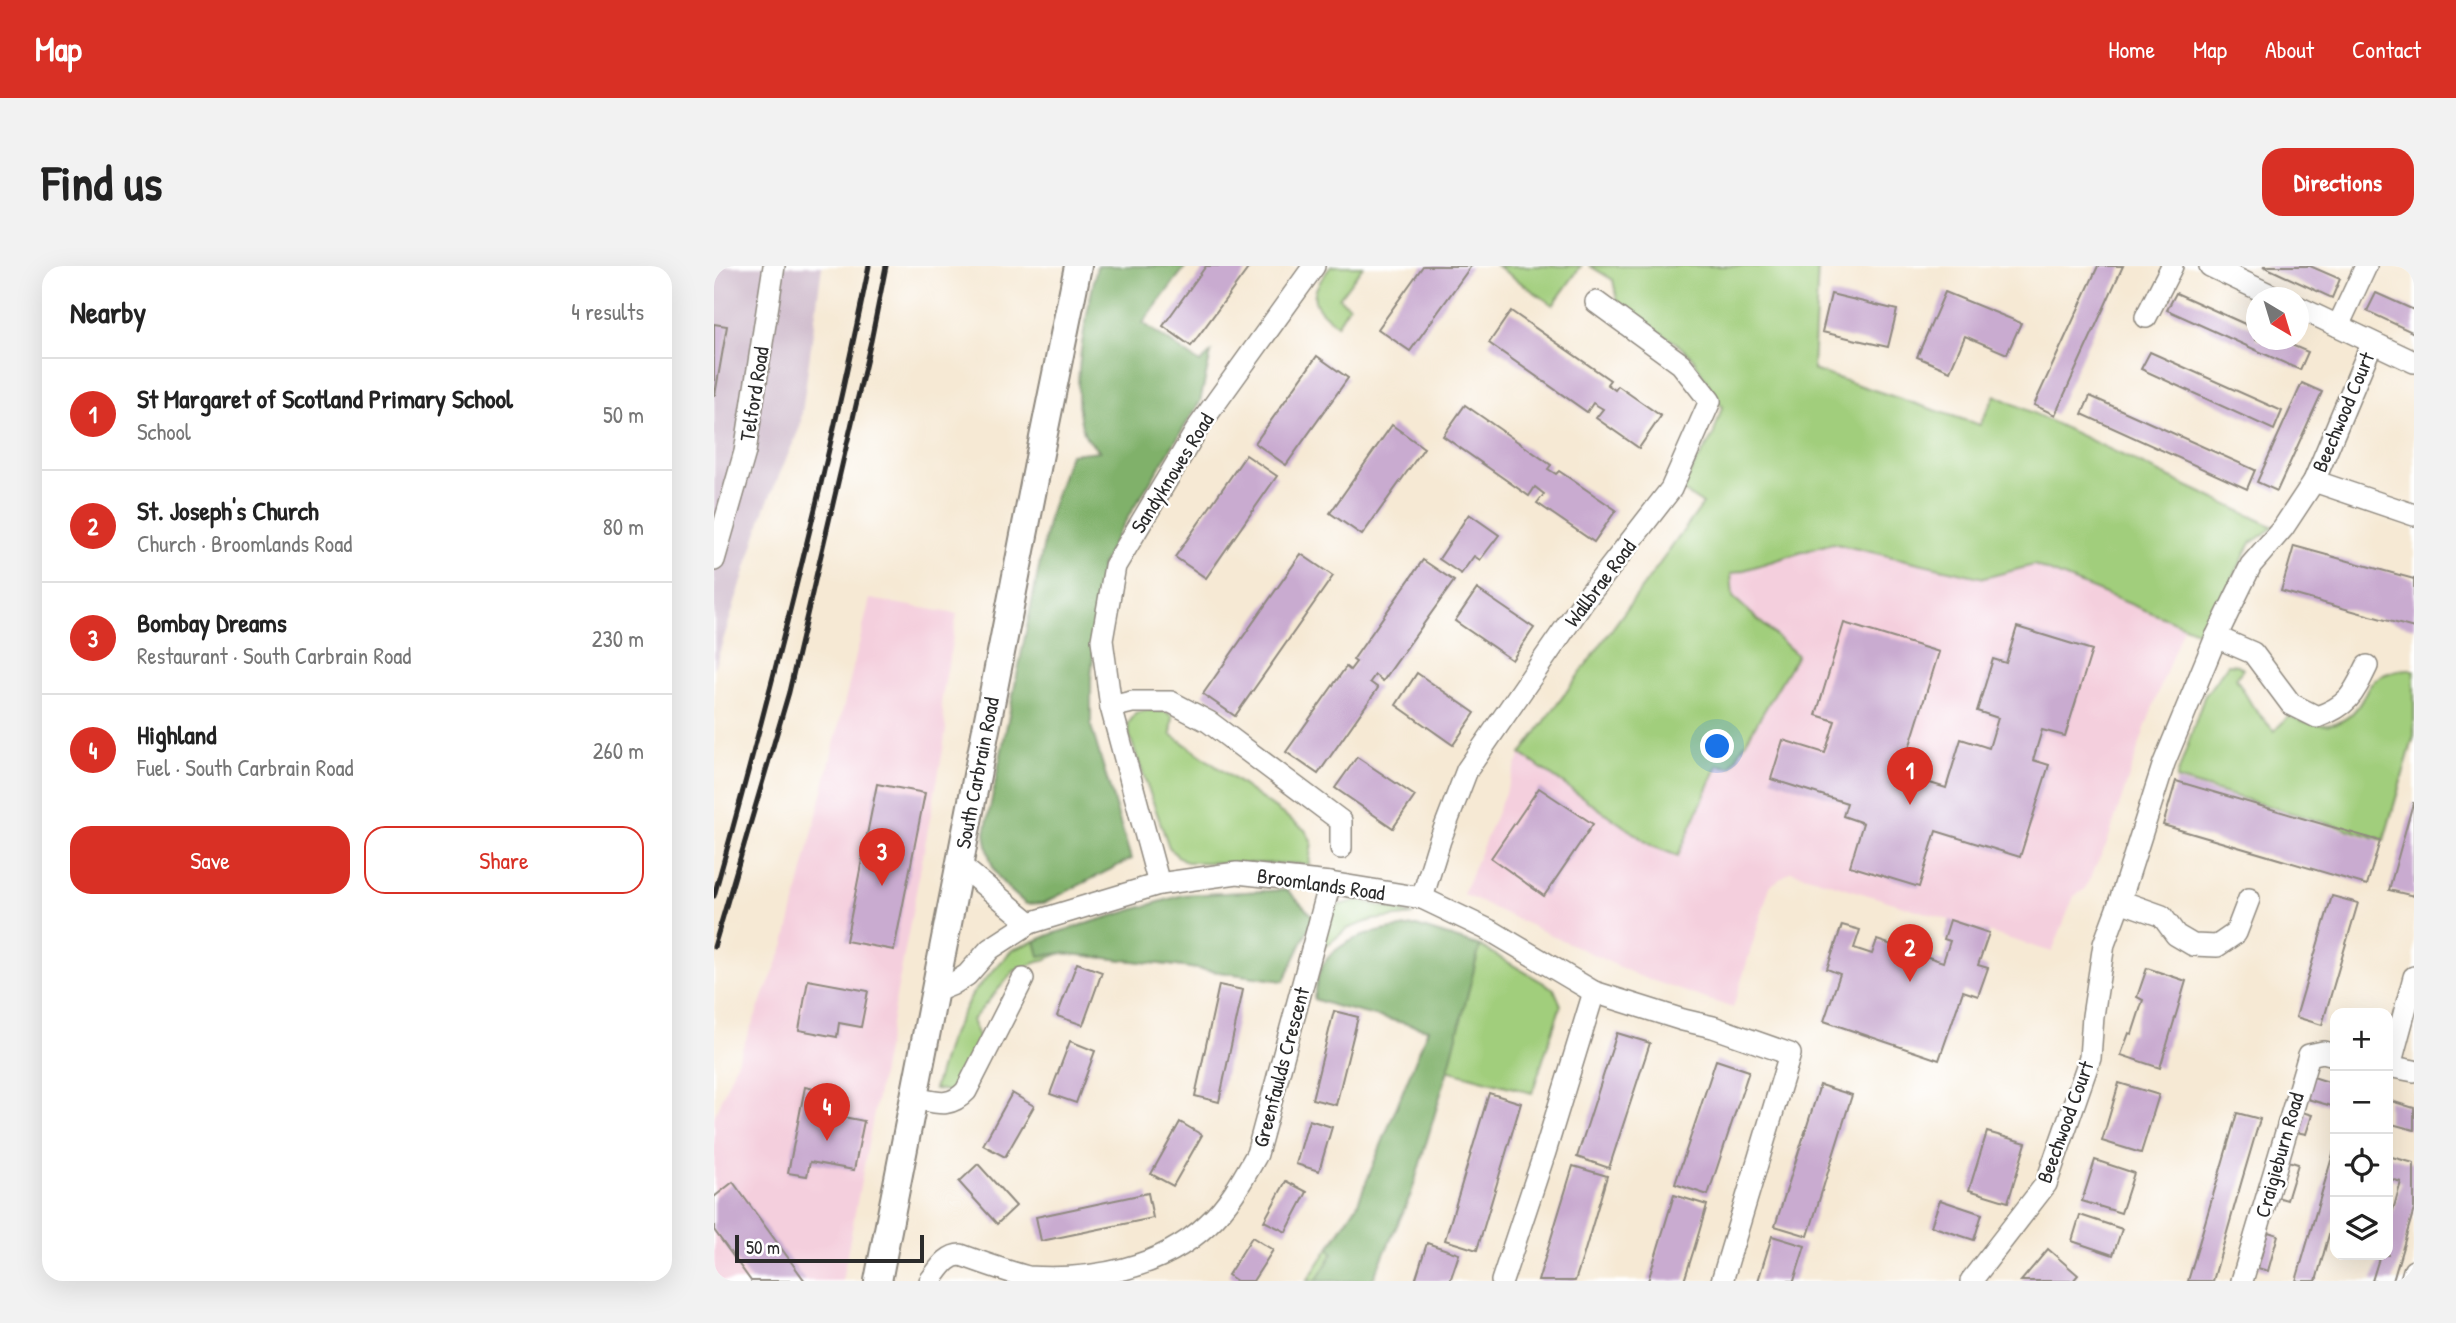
<!DOCTYPE html>
<html lang="en">
<head>
<meta charset="utf-8">
<style>
	:root { --surface:#fff; --page:#f2f2f2; --text:#222; --muted:#767676; --line:#e0e0e0; --accent:#d93025 }
	body { margin:0; font-family:"Patrick Hand",sans-serif; background:var(--page); color:var(--text) }
	.controls { position:absolute; right:21px; bottom:21px; display:grid; overflow:hidden; border-radius:14px; box-shadow:0 7px 28px #0002 }
	.controls button { width:63px; height:63px; display:grid; place-items:center; padding:0; border:0; border-bottom:2px solid var(--line); background:var(--surface); color:var(--text); font:35px sans-serif }
	.compass { position:absolute; left:1532px; top:21px; width:63px; height:63px; border-radius:50%; background:var(--surface); box-shadow:0 7px 28px #0002; rotate:142deg }
	.scale { position:absolute; left:21px; bottom:18px; width:189px; box-sizing:border-box; padding-left:7px; border:4px solid #2b2b2b; border-top:0; font-size:19px; line-height:24px; white-space:nowrap; color:#2b2b2b; -webkit-text-stroke:5px #fff; paint-order:stroke }
	.you { position:absolute; left:1004px; top:481px; width:24px; height:24px; margin:-18px; border:5px solid #fff; border-radius:50%; background:#1a73e8; box-shadow:0 0 0 10px #1a73e833 }
	.badge { display:grid; place-items:center; width:46px; height:46px; border-radius:50%; background:var(--accent); color:#fff; font-size:23px; font-weight:700 }
	.pin { position:absolute; translate:-50% -58px; filter:drop-shadow(0 2px 4px #0008) }
	.pin::after { content:''; position:absolute; top:37px; width:24px; height:21px; background:inherit; clip-path:polygon(0 0,100% 0,50% 100%) }
	.list { margin:0; padding:0; list-style:none }
	h2 { display:flex; justify-content:space-between; align-items:center; height:91px; margin:0; padding:0 28px; font-size:30px }
	h2 small { font-size:23px; font-weight:400; color:var(--muted) }
	.list li { display:grid; grid-template-columns:46px 1fr auto; gap:21px; align-items:center; box-sizing:border-box; height:112px; padding:0 28px; border-top:2px solid var(--line) }
	.list b { display:block; font-size:26px; white-space:nowrap }
	.list p { margin:0; font-size:23px; white-space:nowrap; color:var(--muted) }
	.list em { font-size:23px; font-style:normal; color:var(--muted) }
	.actions { display:flex; gap:14px; padding:21px 28px }
	.actions a { flex:1; padding:16px 0; border:2px solid var(--accent); border-radius:21px; text-align:center; font-size:24px; color:var(--accent) }
	.actions .main { background:var(--accent); color:#fff }
	.icon { flex:none; width:38px; height:38px; fill:none; stroke:currentColor; stroke-width:2; stroke-linecap:round; stroke-linejoin:round }
	.map { position:relative; flex:none; width:1700px; height:1015px; overflow:hidden; border-radius:21px }
	header { display:flex; align-items:center; gap:42px; box-sizing:border-box; height:98px; padding:0 35px; background:var(--accent); color:#fff }
	header strong { font-size:33px }
	nav { display:flex; gap:38px; margin-inline-start:auto; font-size:24px }
	.intro { display:flex; align-items:center; justify-content:space-between; box-sizing:border-box; height:168px; padding:0 42px }
	h1 { margin:0; font-size:49px }
	.button { padding:18px 32px; border-radius:21px; background:var(--accent); color:#fff; font-size:24px; font-weight:700 }
	main { display:flex; gap:42px; padding:0 42px }
	aside { flex:1; background:var(--surface); border-radius:21px; box-shadow:0 7px 28px #0002 }
	.map>svg:first-child { display:block }
	.built { fill:#f4cfdd }
	.industrial { fill:#d0bdcd }
	.green { fill:#a1ce7b; stroke:#667c53; stroke-width:2 }
	.forest { fill:#80b16b; stroke:#566e4b; stroke-width:2 }
	.building { fill:#c9abd0 }
	.lines { fill:none; stroke-linecap:round; stroke-linejoin:round }
	.minor-casing { stroke:#908a80; stroke-width:24 }
	.tertiary-casing { stroke:#908a80; stroke-width:30 }
	.minor { stroke:#fff; stroke-width:21 }
	.tertiary { stroke:#fff; stroke-width:26 }
	.rail { stroke:#2b2b2b; stroke-width:5 }
	.labels { text-anchor:middle; dominant-baseline:central; stroke-width:5; stroke-linejoin:round; paint-order:stroke }
	.street-label { font-size:21px; fill:#2b2b2b; stroke:#fff }
</style>
</head>
<body>
<header>
<strong>Map</strong>
<nav><a>Home</a><a>Map</a><a>About</a><a>Contact</a></nav>
</header>
<div class="intro"><h1>Find us</h1><a class="button">Directions</a></div>
<main>
<aside>
<h2>Nearby<small>4 results</small></h2>
<ul class="list">
<li><span class="badge">1</span><div><b>St Margaret of Scotland Primary School</b><p>School</p></div><em>50 m</em></li>
<li><span class="badge">2</span><div><b>St. Joseph's Church</b><p>Church · Broomlands Road</p></div><em>80 m</em></li>
<li><span class="badge">3</span><div><b>Bombay Dreams</b><p>Restaurant · South Carbrain Road</p></div><em>230 m</em></li>
<li><span class="badge">4</span><div><b>Highland</b><p>Fuel · South Carbrain Road</p></div><em>260 m</em></li>
</ul>
<div class="actions"><a class="main">Save</a><a>Share</a></div>
</aside>
<div class="map">
<svg width="1700" height="1015" viewBox="0 0 1700 1015">
	<rect width="100%" height="100%" fill="#fff"/>
	<filter id="ink" filterUnits="userSpaceOnUse"><feTurbulence type="fractalNoise" baseFrequency=".0143" numOctaves="2"/><feDisplacementMap in="SourceGraphic" scale="14" xChannelSelector="R" yChannelSelector="G"/><feConvolveMatrix kernelMatrix="1 2 1 2 8 2 1 2 1" color-interpolation-filters="sRGB"/></filter>
	<filter id="wash" filterUnits="userSpaceOnUse"><feTurbulence type="fractalNoise" baseFrequency=".00686" numOctaves="4" result="noise"/><feDisplacementMap in="SourceGraphic" scale="28" xChannelSelector="R" yChannelSelector="G"/><feGaussianBlur stdDeviation="1.57" result="paint"/><feColorMatrix in="noise" values="0 0 0 0 0 0 0 0 0 0 0 0 0 0 0 0 0 1.4 0 .05"/><feComposite in="paint" operator="in"/></filter>
	<g filter="url(#wash)">
		<rect width="100%" height="100%" fill="#f6e9d4"/>
		<!-- built -->
		<g class="built">
			<path d="M1118 277 1270 312 1320 299 1469 361 1431 462 1393 577 1370 624 1360 630 1338 686 1077 605 1056 620 1019 742 925 710 749 628 807 488 938 580 965 589 1004 498 1083 389 1019 331 1016 309Z"/>
			<path d="M156 333 243 348 227 437 232 463 229 484 128 1015H0V851L71 678Z"/>
		</g>
		<!-- industrial -->
		<path class="industrial" d="M0 0H108L86 161 51 242 0 403Z"/>
		<!-- green -->
		<g class="green">
			<path d="M617 0H649L625 32 635 40 623 59C593 36 595 29 617 0Z"/>
			<path d="M783 0H867L839 39Z"/>
			<path d="M876 0H1104L1099 104 1266 159 1281 129 1560 261 1537 277 1490 368 1320 299 1270 312 1118 277 1017 308 1019 331 1083 389 1017 501 1004 499 964 590 938 580 807 488 989 238 966 223 999 170 1008 141 978 91 962 77 904 39 899 14Z"/>
			<path d="M1514 398 1524 399 1529 403 1522 412 1539 441 1560 465 1575 450C1597 459 1623 466 1641 444 1656 426 1651 413 1678 406 1687 404 1692 402 1700 405V470L1670 574 1462 513 1490 431Z"/>
			<path d="M434 444 452 446 459 450 457 468 591 564 598 576 595 598 473 596 462 589 455 581 416 471 414 458 422 447Z"/>
			<path d="M573 624 570 715 455 699 348 687 300 705 258 754 266 776 239 826 220 823 234 776 258 728 298 684 338 668 469 629Z"/>
			<path d="M645 634 699 649 658 654 633 663 607 684 612 658 625 639Z"/>
			<path d="M702 660 766 680 840 723 847 739 818 827 733 804 697 928 658 1015H593L643 939 714 763 621 740 600 733C602 722 603 709 608 700 627 669 668 664 702 660Z"/>
		</g>
		<!-- forest -->
		<g class="forest">
			<path d="M383 0H472L429 57 486 97 497 87 486 136 404 267 387 301 377 413V460L417 593 330 637 312 638C283 614 276 606 271 567L336 247 356 188 386 185C381 180 374 175 371 169 353 128 374 44 383 0Z"/>
			<path d="M573 624 600 651 570 715 455 699 348 687 325 690 321 675 338 668 469 629Z"/>
			<path d="M702 660 766 680 736 797 697 928 658 1015H602L619 987 615 982 643 939 714 763 621 740 600 733C602 722 603 709 608 700 627 669 668 664 702 660Z"/>
		</g>
		<g id="blocks">
			<!-- building -->
			<g class="building">
				<path d="M492 0H536L477 80 449 60Z"/>
				<path d="M709 0H757L696 85 664 63Z"/>
				<path d="M1384 0H1409L1341 149 1320 139Z"/>
				<path d="M1549 0H1596L1626 13 1618 32Z"/>
				<path d="M1231 26 1307 57 1293 88 1251 70 1236 105 1203 91Z"/>
				<path d="M1462 27 1542 63V74H1566L1594 86 1586 104 1453 44Z"/>
				<path d="M1662 27 1700 44V67L1653 45Z"/>
				<path d="M1117 28 1183 44 1174 81 1108 66Z"/>
				<path d="M797 45 896 114 893 118 901 124 904 120 947 150 925 182 882 152 889 143 879 137 873 146 775 77Z"/>
				<path d="M0 58 13 60 1 129H0Z"/>
				<path d="M1436 86 1568 145 1560 164 1427 103Z"/>
				<path d="M603 90 634 112 572 199 541 177Z"/>
				<path d="M1588 117 1608 126 1563 225 1543 216Z"/>
				<path d="M1376 130 1541 204 1533 223 1368 148Z"/>
				<path d="M751 139 837 199 834 203 842 208 845 205 902 244 880 276 823 237 830 228 821 221 815 230 729 170Z"/>
				<path d="M678 159 710 182 648 269 616 247Z"/>
				<path d="M532 189 563 210 492 312 461 291Z"/>
				<path d="M755 248 785 269 766 294 760 290 747 308 725 293Z"/>
				<path d="M1580 280 1700 313V362L1567 325Z"/>
				<path d="M587 288 619 310 521 450 489 428Z"/>
				<path d="M709 294 740 315 669 415 661 409 656 416 664 422 604 508 572 486 632 401 636 404 642 396 639 394Z"/>
				<path d="M763 323 820 362 798 394 741 355Z"/>
				<path d="M1130 357 1225 386 1187 508 1232 522 1247 473 1275 482 1284 452 1263 445 1279 393 1292 397 1303 361 1378 384 1351 470 1328 464 1319 494 1335 499 1306 591 1222 565 1205 621 1136 600 1149 557 1129 550 1133 537 1057 513 1069 474 1111 487 1121 455 1102 449Z"/>
				<path d="M703 407 761 447 739 479 682 439Z"/>
				<path d="M643 491 701 530 679 562 621 522Z"/>
				<path d="M1462 515 1666 575 1653 619 1449 559Z"/>
				<path d="M163 518 211 527 180 684 132 675Z"/>
				<path d="M825 522 879 558 830 630 777 592Z"/>
				<path d="M1699 537H1700V630L1675 624Z"/>
				<path d="M1618 630 1644 637 1608 759 1582 751Z"/>
				<path d="M1236 654 1275 667 1264 699 1274 702 1264 730 1249 725 1225 794 1110 755 1126 708 1113 703 1128 659 1146 664 1140 682 1158 688 1163 674 1229 696 1236 675 1230 673Z"/>
				<path d="M363 697 388 706 369 759 343 750Z"/>
				<path d="M1433 702 1472 715 1446 802 1407 789 1415 767 1418 768 1429 734 1423 731Z"/>
				<path d="M94 714 154 725 147 761 125 757 123 771 85 764Z"/>
				<path d="M505 719 529 724 505 836 481 830Z"/>
				<path d="M620 745 644 751 622 839 598 833Z"/>
				<path d="M903 767 936 777 895 902 863 891Z"/>
				<path d="M356 775 381 785 362 837 336 828Z"/>
				<path d="M1002 794 1035 805 994 929 961 918Z"/>
				<path d="M1596 810 1621 818V841L1590 832Z"/>
				<path d="M1405 817 1445 829 1427 887 1388 875Z"/>
				<path d="M1106 819 1138 829 1094 970 1061 960Z"/>
				<path d="M91 821 118 827 114 848 150 855 140 904 96 896 93 910 74 907Z"/>
				<path d="M298 827 320 840 291 891 269 879Z"/>
				<path d="M775 827 807 837 763 984 731 974Z"/>
				<path d="M1674 834 1700 842V864L1674 857Z"/>
				<path d="M1588 846 1598 849 1592 868 1582 866Z"/>
				<path d="M1523 847 1546 853 1528 914 1499 1015H1474Z"/>
				<path d="M595 854 618 861 605 905 582 898Z"/>
				<path d="M466 856 488 869 459 920 437 908Z"/>
				<path d="M1273 866 1312 877 1294 936 1255 924Z"/>
				<path d="M1621 881V947L1602 1015H1582Z"/>
				<path d="M1674 890 1700 897V943L1679 1015H1658L1666 989H1674V962L1687 916 1674 912Z"/>
				<path d="M1381 894 1420 907 1407 947 1368 935Z"/>
				<path d="M1574 895 1584 898 1573 934 1563 931Z"/>
				<path d="M264 898 302 940 283 958 245 916Z"/>
				<path d="M859 900 893 910 869 991 861 1015H824Z"/>
				<path d="M572 915 593 926 572 966 550 955Z"/>
				<path d="M19 916 91 1015H37L0 964V931Z"/>
				<path d="M434 927 439 952 327 975 322 951Z"/>
				<path d="M960 929 993 939 981 980 970 1015H934Z"/>
				<path d="M1226 934 1268 948 1260 974 1217 960Z"/>
				<path d="M1366 949 1408 963 1399 989 1358 975Z"/>
				<path d="M1554 966 1564 969 1554 1005 1544 1002Z"/>
				<path d="M1058 970 1091 980 1080 1015H1044Z"/>
				<path d="M538 971 559 984 539 1015H523L514 1009Z"/>
				<path d="M713 977 745 988 736 1015H701Z"/>
				<path d="M1334 983 1364 1009 1359 1015H1307Z"/>
			</g>
		</g>
	</g>
	<g filter="url(#ink)">
		<use href="#blocks" fill-opacity="0" stroke="#908a80" stroke-width="2"/>
		<g class="lines">
			<!-- minor casing -->
			<g class="minor-casing">
				<g id="minor">
					<path d="M1496 0 1563 32"/>
					<path d="M1584 41 1700 96"/>
					<path d="M1432 51 1458 0"/>
					<path d="M1624 60 1652 0"/>
					<path d="M1600 215 1700 249"/>
					<path d="M0 294 31 186 60 0"/>
					<path d="M1502 371 1539 387 1577 438 1603 451C1634 440 1639 429 1653 400"/>
					<path d="M397 441 418 436H457L495 456 627 555V582"/>
					<path d="M246 599 316 657"/>
					<path d="M445 618 397 441 388 374 401 300 485 160 600 0"/>
					<path d="M708 632 726 574 753 504 870 335 957 223 996 135 967 98 882 36"/>
					<path d="M1535 633 1522 667 1503 680 1479 679 1462 669 1448 650 1406 635 1450 497 1502 371 1537 299 1569 262 1600 215 1658 77"/>
					<path d="M220 726 237 719 253 709 276 683 316 657 445 618 523 607 616 617 708 632 779 666 880 726 969 754 999 761 1076 788 1008 1015"/>
					<path d="M1674 800 1700 805"/>
					<path d="M1676 800 1700 711"/>
					<path d="M200 832C222 836 235 843 252 825L309 713"/>
					<path d="M216 1015C225 1004 232 989 247 989 269 997 291 1005 314 1011 378 1015 447 1003 494 958 515 939 529 913 543 888L616 617"/>
					<path d="M788 1015 831 886 880 726"/>
					<path d="M1257 1015 1332 918 1376 792 1379 750 1390 678 1406 635"/>
					<path d="M1528 1015 1595 789 1609 786 1621 789"/>
					<path d="M1697 1015 1700 1005"/>
				</g>
			</g>
			<!-- tertiary casing -->
			<g class="tertiary-casing">
				<path id="tertiary" d="M164 1015 329 172 364 0"/>
			</g>
			<!-- minor -->
			<use href="#minor" class="minor"/>
			<!-- tertiary -->
			<use href="#tertiary" class="tertiary"/>
			<!-- rail -->
			<g class="rail">
				<path d="M0 630C58 422 112 212 155 0"/>
				<path d="M0 681 75 426 157 75 172 0"/>
			</g>
		</g>
	</g>
	<g class="labels">
		<!-- street labels -->
		<g class="street-label">
			<text transform="translate(40 128) rotate(-81)">Telford Road</text>
			<text transform="translate(1629 146) rotate(-67)">Beechwood Court</text>
			<text transform="translate(458 207) rotate(-58)">Sandyknowes Road</text>
			<text transform="translate(886 317) rotate(-53)">Wallbrae Road</text>
			<text transform="translate(263 507) rotate(-79)">South Carbrain Road</text>
			<text transform="translate(607 618) rotate(8)">Broomlands Road</text>
			<text transform="translate(567 801) rotate(-75)">Greenfaulds Crescent</text>
			<text transform="translate(1351 856) rotate(-70)">Beechwood Court</text>
			<text transform="translate(1565 889) rotate(-74)">Craigieburn Road</text>
		</g>
	</g>
</svg>
<div class="controls">
<button>+</button>
<button>−</button>
<button><svg class="icon" aria-label="locate" viewBox="0 0 24 24"><circle cx="12" cy="12" r="6"/><path d="M12 2v4M12 18v4M2 12h4M18 12h4"/></svg></button>
<button><svg class="icon" aria-label="layers" viewBox="0 0 24 24"><path d="M12 4l9 5-9 5-9-5zM3 14l9 5 9-5"/></svg></button>
</div>
<svg class="compass" viewBox="-18 -18 36 36"><path d="M0-13l5 13h-10z" fill="#e53935"/><path d="M0 13l5-13h-10z" fill="#767676"/></svg>
<div class="scale">50 m</div>
<div class="you"></div>
<div class="pin badge" style="left:1196px;top:539px">1</div>
<div class="pin badge" style="left:1196px;top:716px">2</div>
<div class="pin badge" style="left:168px;top:620px">3</div>
<div class="pin badge" style="left:113px;top:875px">4</div>
</div>
</main>
</body>
</html>
